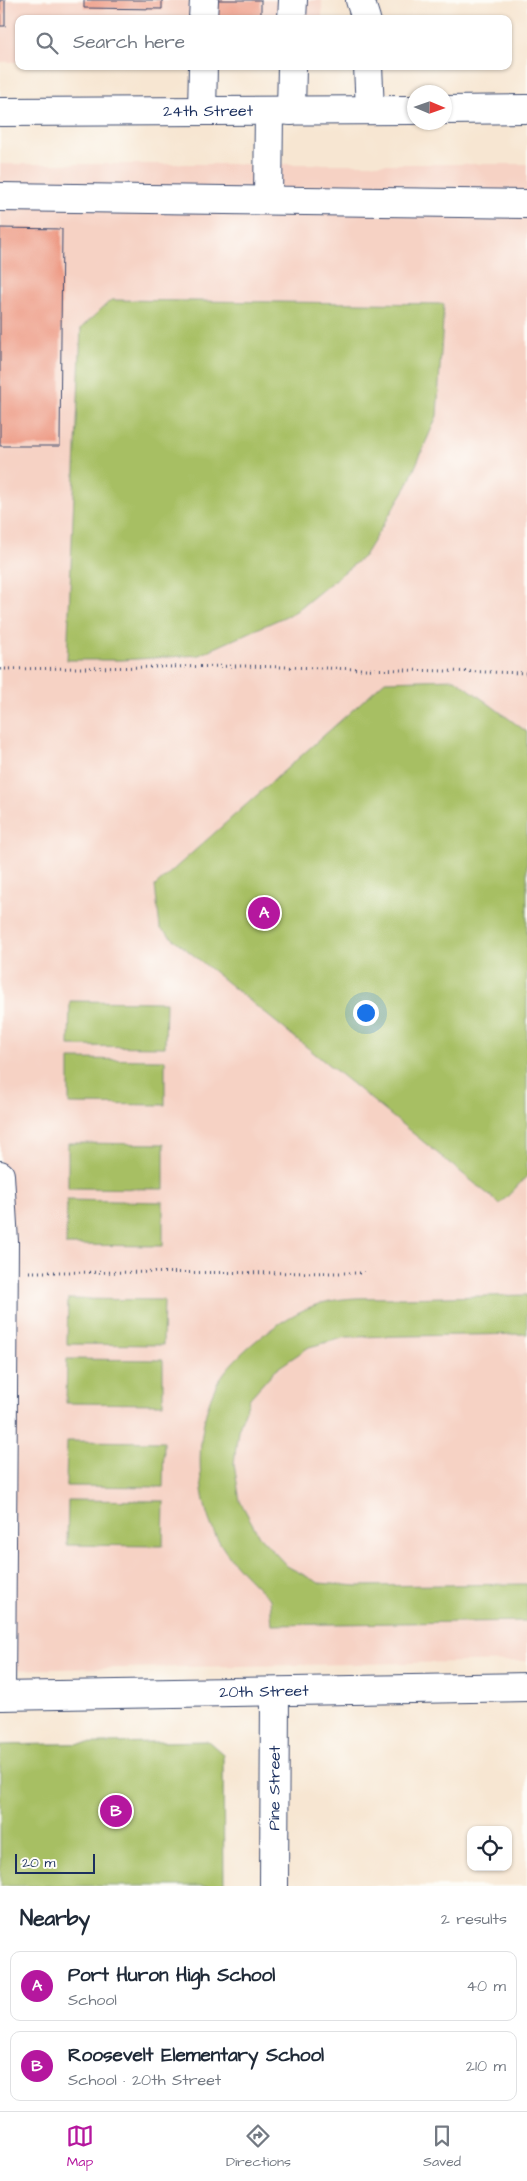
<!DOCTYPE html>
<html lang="en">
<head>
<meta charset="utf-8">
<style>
	:root { --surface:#fff; --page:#f2f2f3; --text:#1f2937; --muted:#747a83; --line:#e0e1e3; --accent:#b5179e }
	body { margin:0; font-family:"Architects Daughter",sans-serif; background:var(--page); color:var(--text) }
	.controls { position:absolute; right:15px; bottom:15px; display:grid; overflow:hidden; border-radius:10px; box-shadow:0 1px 4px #0004 }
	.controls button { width:45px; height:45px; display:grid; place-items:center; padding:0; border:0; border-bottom:1px solid var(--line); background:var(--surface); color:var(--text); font:25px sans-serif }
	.compass { position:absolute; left:407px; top:85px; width:45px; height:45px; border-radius:50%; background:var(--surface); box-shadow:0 1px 4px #0004; rotate:92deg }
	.scale { position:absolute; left:15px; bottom:12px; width:80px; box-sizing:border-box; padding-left:5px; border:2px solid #1b2f5e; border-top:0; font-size:14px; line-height:18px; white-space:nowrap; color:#1b2f5e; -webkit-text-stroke:4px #fdfcf7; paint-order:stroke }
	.you { position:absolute; left:365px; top:1012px; width:18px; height:18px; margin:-12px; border:4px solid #fff; border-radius:50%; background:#1a73e8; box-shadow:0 0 0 8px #1a73e833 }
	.badge { display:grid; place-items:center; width:32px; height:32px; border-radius:50%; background:var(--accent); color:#fff; font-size:16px; font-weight:700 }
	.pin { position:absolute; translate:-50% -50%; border:2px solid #fff; box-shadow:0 1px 5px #0006 }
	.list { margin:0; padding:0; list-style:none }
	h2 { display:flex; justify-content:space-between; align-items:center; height:65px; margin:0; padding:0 20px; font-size:21px }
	h2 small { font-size:16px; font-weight:400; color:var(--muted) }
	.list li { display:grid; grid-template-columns:32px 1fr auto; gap:15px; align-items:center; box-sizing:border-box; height:70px; margin:0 10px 10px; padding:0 10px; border:1px solid var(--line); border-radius:10px }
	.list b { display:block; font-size:19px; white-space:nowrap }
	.list p { margin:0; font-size:16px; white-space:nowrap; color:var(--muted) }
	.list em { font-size:16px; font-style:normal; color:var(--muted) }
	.icon { flex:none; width:28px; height:28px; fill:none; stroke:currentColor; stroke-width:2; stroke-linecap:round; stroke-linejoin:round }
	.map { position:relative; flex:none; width:527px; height:1886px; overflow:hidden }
	.search { position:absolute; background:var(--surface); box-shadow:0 1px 4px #0004; left:15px; right:15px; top:15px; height:55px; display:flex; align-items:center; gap:12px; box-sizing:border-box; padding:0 18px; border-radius:10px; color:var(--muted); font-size:19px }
	.sheet { height:225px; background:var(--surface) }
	nav { display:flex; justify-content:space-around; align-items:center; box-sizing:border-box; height:70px; border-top:1px solid var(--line); background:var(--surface); font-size:14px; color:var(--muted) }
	nav a { display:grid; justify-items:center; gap:2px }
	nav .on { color:var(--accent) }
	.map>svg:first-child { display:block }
	.built { fill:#f6d2c4 }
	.green { fill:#a7bf64; stroke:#617761 }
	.building { fill:#ed9882 }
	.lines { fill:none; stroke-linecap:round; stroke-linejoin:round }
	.minor-casing { stroke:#3c4a6f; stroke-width:30 }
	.path { stroke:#3c4a6f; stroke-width:3; stroke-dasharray:1 4; stroke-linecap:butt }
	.minor { stroke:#fff; stroke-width:28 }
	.labels { text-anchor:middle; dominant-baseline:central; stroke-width:5; stroke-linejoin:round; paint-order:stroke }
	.street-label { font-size:16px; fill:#1b2f5e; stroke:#fdfcf7 }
</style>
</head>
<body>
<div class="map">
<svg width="527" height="1886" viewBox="0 0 527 1886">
	<rect width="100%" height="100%" fill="#fdfcf7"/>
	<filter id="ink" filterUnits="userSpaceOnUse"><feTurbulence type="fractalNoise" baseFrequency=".02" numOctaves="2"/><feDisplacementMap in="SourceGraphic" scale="10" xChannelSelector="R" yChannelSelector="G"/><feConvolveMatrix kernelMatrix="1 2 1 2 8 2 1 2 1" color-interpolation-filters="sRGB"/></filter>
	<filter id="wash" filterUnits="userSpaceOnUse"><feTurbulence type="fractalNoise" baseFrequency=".0096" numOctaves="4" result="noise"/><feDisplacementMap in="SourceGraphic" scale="20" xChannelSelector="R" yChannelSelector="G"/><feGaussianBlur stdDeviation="1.12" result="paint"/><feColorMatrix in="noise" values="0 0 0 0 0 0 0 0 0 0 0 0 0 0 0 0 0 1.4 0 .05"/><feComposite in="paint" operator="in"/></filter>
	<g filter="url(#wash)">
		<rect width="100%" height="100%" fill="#f7e6d2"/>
		<!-- built -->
		<g class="built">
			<path d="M0 0H322V19H19V62H0Z"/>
			<path d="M0 164H527V1661L0 1670Z"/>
		</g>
		<!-- green -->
		<g class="green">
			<path d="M111 300 444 304 437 416 407 486 364 556 295 612 199 655 122 660H67L81 328Z"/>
			<path d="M455 679 527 732V1176L500 1204 160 928 155 886 385 681Z"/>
			<path d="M70 1001 166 1002 165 1047 69 1046Z"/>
			<path d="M69 1059 165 1060V1105L69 1104Z"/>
			<path d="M68 1143 164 1144V1189L68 1188Z"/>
			<path d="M67 1200 163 1202V1246L66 1245Z"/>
			<path d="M527 1295V1334L347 1337 309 1347 275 1370 250 1398 238 1430 234 1464 240 1501 259 1536 287 1566 319 1583 358 1586 527 1584V1621L272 1625 270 1599C250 1580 229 1561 216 1536 194 1494 195 1423 218 1382 234 1354 279 1320 308 1308 337 1295 371 1298 402 1298 443 1297 485 1296 527 1295Z"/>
			<path d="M68 1299 164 1300 163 1345 67 1344Z"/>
			<path d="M67 1359 163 1360V1404L66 1403Z"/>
			<path d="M67 1441 164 1442 163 1487 66 1486Z"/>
			<path d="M68 1500 164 1501 163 1546 67 1545Z"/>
			<path d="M208 1741 223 1754 224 1886H0V1745Z"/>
		</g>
		<g id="blocks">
			<!-- building -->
			<g class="building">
				<rect x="0" y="0" width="5" height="26"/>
				<path d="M84 0H162V9L84 8Z"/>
				<path d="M209 0H261V19H210Z"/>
				<path d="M0 228 62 229 60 446H0Z"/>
			</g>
		</g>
	</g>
	<g filter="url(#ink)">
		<use href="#blocks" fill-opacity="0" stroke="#3c4a6f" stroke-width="1"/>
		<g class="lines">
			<!-- minor casing -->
			<g class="minor-casing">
				<g id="minor">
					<path d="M360 0 366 19"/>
					<path d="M203 19 204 0"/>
					<path d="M292 19 293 0"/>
					<path d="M368 66 370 110"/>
					<path d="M444 110 527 109"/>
					<path d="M202 111 203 66"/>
					<path d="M291 111 292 66"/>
					<path id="s1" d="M0 112 414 110"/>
					<path d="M0 197 527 204"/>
					<path d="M268 200 269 111"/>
					<path d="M0 1175 4 1242 1 1696"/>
					<path id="s2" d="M0 1696 527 1687"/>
					<path id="s3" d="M274 1886 275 1692"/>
				</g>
			</g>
			<!-- path -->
			<g class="path">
				<path d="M0 669 241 666 527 673"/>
				<path d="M29 1272 369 1273"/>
			</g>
			<!-- minor -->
			<use href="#minor" class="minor"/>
		</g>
	</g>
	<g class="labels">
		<!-- street labels -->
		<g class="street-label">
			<text stroke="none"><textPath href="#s1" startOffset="208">24th Street</textPath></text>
			<text stroke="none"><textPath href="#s2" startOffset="264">20th Street</textPath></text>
			<text stroke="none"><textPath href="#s3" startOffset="98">Pine Street</textPath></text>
		</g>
	</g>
</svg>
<div class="controls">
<button><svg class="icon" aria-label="locate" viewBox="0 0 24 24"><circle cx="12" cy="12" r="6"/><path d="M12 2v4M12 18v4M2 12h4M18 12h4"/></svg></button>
</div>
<svg class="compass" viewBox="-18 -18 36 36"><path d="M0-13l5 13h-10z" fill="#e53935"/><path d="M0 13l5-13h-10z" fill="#747a83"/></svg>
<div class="scale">20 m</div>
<div class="you"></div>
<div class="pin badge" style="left:264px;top:913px">A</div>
<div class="pin badge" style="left:116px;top:1811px">B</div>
<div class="search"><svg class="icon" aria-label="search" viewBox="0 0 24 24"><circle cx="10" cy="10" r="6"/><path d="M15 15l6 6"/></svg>Search here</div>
</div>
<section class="sheet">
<h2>Nearby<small>2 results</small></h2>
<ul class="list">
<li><span class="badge">A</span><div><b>Port Huron High School</b><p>School</p></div><em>40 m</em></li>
<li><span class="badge">B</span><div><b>Roosevelt Elementary School</b><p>School · 20th Street</p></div><em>210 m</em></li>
</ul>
</section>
<nav>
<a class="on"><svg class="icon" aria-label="map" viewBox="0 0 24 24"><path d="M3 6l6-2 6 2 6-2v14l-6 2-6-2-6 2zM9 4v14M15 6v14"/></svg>Map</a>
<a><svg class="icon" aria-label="directions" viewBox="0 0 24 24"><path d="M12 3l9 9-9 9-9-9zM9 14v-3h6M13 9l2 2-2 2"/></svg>Directions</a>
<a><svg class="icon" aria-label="saved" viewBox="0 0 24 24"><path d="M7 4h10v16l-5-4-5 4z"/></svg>Saved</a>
</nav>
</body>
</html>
